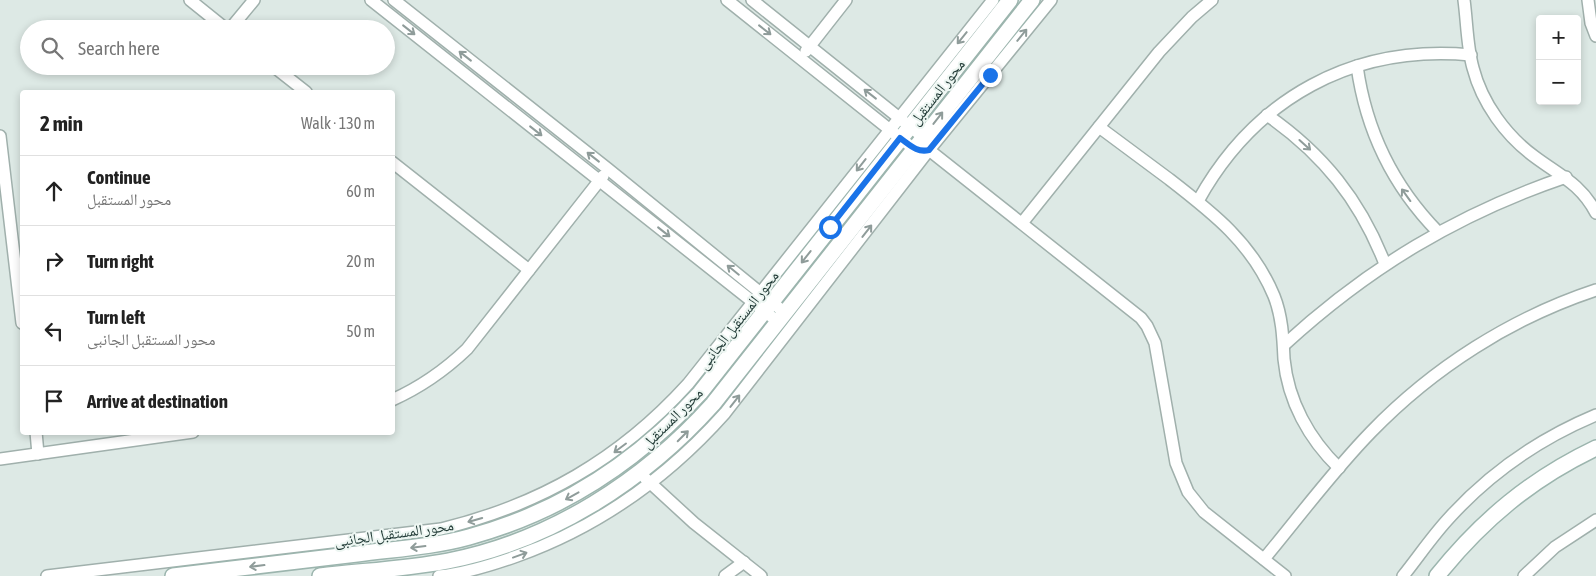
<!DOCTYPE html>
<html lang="en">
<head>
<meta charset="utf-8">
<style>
	:root { --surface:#fff; --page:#f2f2f2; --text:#222; --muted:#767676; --line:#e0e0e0 }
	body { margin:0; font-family:"Asap Condensed","Noto Naskh Arabic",sans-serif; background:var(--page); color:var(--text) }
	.controls { position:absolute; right:15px; top:15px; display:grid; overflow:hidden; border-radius:5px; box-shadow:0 2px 8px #0003 }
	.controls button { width:45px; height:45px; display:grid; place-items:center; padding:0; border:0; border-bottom:1px solid var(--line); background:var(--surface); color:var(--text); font:25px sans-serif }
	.stop { position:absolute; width:15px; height:15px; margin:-11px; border:4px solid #1a73e8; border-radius:50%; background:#fff }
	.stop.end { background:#1a73e8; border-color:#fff; box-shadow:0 1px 5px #0008 }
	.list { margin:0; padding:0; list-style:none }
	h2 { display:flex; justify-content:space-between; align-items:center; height:65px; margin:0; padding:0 20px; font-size:21px }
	h2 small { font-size:16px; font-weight:400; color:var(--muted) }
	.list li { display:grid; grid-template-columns:32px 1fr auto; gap:15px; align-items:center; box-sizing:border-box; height:70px; padding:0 20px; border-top:1px solid var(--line) }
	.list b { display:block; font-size:19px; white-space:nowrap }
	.list p { margin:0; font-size:16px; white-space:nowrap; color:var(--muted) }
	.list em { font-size:16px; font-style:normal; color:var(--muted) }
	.icon { flex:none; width:28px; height:28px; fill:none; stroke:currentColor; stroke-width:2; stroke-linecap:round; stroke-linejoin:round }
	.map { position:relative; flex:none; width:1596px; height:576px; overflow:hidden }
	.search { position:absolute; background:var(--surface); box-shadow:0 2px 8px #0003; left:20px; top:20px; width:375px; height:55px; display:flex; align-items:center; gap:12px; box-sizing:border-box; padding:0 18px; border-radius:28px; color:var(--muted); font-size:19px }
	.panel { position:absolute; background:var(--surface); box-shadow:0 2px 8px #0003; left:20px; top:90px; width:375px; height:345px; border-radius:5px }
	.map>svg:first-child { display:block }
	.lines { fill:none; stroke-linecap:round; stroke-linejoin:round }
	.street-casing { stroke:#a0b0ac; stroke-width:14 }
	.secondary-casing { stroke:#9cb5ae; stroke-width:18 }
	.street { stroke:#fff; stroke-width:11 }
	.secondary { stroke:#fff; stroke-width:15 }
	.oneway { stroke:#8f9c9a }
	.route { stroke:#1a73e8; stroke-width:6 }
	.labels { text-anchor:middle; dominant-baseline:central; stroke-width:4; stroke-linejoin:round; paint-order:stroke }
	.street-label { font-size:15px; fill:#1f3834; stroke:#edf6f2 }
</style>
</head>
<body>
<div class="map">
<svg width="1596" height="576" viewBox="0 0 1596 576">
	<rect width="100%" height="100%" fill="#dde9e5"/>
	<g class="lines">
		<!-- street casing -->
		<g class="street-casing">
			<g id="street">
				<path d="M190 0 226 29"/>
				<path d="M371 0 777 321"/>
				<path d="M394 0 608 169 784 312"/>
				<path d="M727 0 914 149 920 151"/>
				<path d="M752 0 923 137 928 142 929 150 1141 318 1147 326 1155 343 1176 463 1188 492 1204 512 1285 576"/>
				<path d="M1464 0C1467 22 1467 47 1473 68 1482 103 1506 136 1535 157 1559 175 1581 184 1596 213"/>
				<path d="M1588 0 1591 23 1596 36"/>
				<path d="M230 29 254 0"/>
				<path d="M806 51 846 0"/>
				<path d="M273 66 306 92"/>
				<path d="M1357 66C1366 131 1392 185 1438 232"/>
				<path d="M1267 115C1323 154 1360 200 1385 264"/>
				<path d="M1099 127C1122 144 1146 162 1169 179 1213 213 1252 243 1274 296 1282 316 1283 337 1284 359 1288 401 1309 439 1339 468"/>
				<path d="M0 136 22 323"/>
				<path d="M392 162 529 270"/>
				<path d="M1198 201C1255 98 1353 44 1471 55"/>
				<path d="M1022 223 1159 52 1192 17 1212 0"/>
				<path d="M1284 345C1368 268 1457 214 1566 177"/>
				<path d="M392 400C421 387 444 371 467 349L603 176"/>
				<path d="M36 432 38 454"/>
				<path d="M0 459 193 432"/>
				<path d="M645 478 694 523 761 576"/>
				<path d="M1264 559C1299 517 1332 472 1371 432 1433 368 1511 318 1596 290"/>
				<path d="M47 576 441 529C540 505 620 459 688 384L993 0"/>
				<path d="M439 576C466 573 492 565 517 556 598 527 668 477 725 413L929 150 1051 0"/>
				<path d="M725 576 744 562"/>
				<path d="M1403 576C1419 556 1433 535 1450 517 1491 472 1541 438 1596 415"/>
				<path d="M1524 576 1555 547 1596 520"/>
			</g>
		</g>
		<!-- secondary casing -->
		<g class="secondary-casing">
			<g id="secondary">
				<path d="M173 576C234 569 295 561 357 554 394 549 433 547 469 537 561 512 636 463 700 393L1010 0"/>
				<path d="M320 576C362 571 406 569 448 561 551 541 644 481 713 404L1032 0"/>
				<path d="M1437 576C1482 520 1531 479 1596 448"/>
			</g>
		</g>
		<!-- street -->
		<use href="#street" class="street"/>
		<!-- secondary -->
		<use href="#secondary" class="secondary"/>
	</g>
	<!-- one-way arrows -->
	<defs><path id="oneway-shaft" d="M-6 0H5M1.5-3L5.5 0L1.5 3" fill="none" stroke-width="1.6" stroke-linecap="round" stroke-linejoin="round" transform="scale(1.25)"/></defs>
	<g class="oneway">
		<use href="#oneway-shaft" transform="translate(409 30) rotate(38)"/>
		<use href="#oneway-shaft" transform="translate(765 30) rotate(38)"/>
		<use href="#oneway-shaft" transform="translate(1022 35) rotate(-51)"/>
		<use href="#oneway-shaft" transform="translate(962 38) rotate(129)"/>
		<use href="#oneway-shaft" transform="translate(465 56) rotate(-142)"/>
		<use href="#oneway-shaft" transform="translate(870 94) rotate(-142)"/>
		<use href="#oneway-shaft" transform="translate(938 118) rotate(-52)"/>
		<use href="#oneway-shaft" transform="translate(536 131) rotate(38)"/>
		<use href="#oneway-shaft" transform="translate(1305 145) rotate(42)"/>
		<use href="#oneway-shaft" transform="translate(593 157) rotate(-142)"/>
		<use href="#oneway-shaft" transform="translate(861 165) rotate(128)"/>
		<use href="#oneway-shaft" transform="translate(1406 195) rotate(-126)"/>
		<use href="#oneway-shaft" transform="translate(867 231) rotate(-52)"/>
		<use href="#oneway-shaft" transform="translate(664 232) rotate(38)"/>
		<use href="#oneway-shaft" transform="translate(806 257) rotate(128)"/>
		<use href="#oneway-shaft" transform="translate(733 270) rotate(-141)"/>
		<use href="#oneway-shaft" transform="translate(735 401) rotate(-52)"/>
		<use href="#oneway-shaft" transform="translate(683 436) rotate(-45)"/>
		<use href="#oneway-shaft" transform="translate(620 448) rotate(143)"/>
		<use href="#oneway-shaft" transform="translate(572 496) rotate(151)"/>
		<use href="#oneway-shaft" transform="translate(475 520) rotate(164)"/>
		<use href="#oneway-shaft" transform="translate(418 547) rotate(173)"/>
		<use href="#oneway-shaft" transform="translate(520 555) rotate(-20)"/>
		<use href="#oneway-shaft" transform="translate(257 566) rotate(173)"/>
	</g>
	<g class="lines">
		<!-- route -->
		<path class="route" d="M830 227 900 138C910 145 917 153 929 150L990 75"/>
	</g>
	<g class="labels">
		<!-- street labels -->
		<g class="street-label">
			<text transform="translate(937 92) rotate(-52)">محور المستقبل</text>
			<text transform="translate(738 320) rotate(-52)">محور المستقبل الجانبى</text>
			<text transform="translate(672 418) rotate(-45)">محور المستقبل</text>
			<text transform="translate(394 533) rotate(-8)">محور المستقبل الجانبى</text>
		</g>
	</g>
</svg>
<div class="controls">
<button>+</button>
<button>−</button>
</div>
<div class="stop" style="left:830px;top:227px"></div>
<div class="stop end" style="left:990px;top:75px"></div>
<div class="search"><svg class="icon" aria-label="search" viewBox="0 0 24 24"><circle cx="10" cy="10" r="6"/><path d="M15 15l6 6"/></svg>Search here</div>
<section class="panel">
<h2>2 min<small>Walk · 130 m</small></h2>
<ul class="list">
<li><svg class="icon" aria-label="ahead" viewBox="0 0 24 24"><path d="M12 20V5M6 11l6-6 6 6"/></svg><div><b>Continue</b><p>محور المستقبل</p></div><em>60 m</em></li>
<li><svg class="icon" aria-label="right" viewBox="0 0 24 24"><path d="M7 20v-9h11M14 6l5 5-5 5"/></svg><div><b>Turn right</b></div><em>20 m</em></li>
<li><svg class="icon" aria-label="left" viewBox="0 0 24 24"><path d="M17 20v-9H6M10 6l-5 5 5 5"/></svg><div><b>Turn left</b><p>محور المستقبل الجانبى</p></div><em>50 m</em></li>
<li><svg class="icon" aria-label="arrive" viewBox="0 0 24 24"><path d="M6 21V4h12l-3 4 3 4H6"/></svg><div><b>Arrive at destination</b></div></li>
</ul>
</section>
</div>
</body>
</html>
